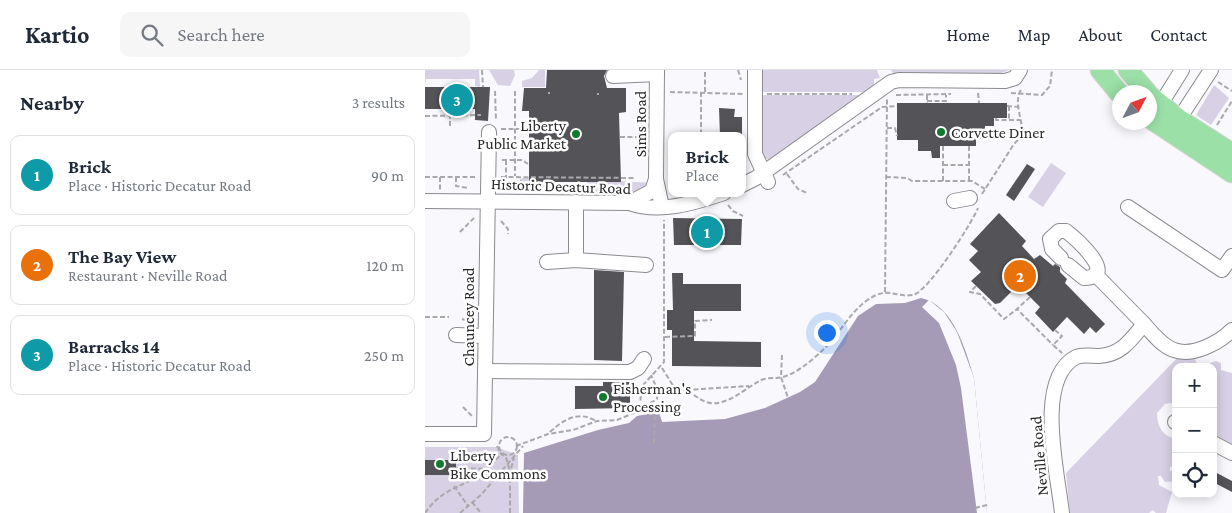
<!DOCTYPE html>
<html lang="en">
<head>
<meta charset="utf-8">
<style>
	:root { --surface:#fff; --page:#f6f6f7; --text:#1f2937; --muted:#747a83; --line:#e0e1e3; --accent:#7c3aed }
	body { margin:0; font-family:"Crimson Pro",serif; background:var(--page); color:var(--text) }
	.controls { position:absolute; right:15px; bottom:15px; display:grid; overflow:hidden; border-radius:10px; box-shadow:0 2px 12px #0003 }
	.controls button { width:45px; height:45px; display:grid; place-items:center; padding:0; border:0; border-bottom:1px solid var(--line); background:var(--surface); color:var(--text); font:25px sans-serif }
	.compass { position:absolute; left:687px; top:15px; width:45px; height:45px; border-radius:50%; background:var(--surface); box-shadow:0 2px 12px #0003; rotate:49deg }
	.you { position:absolute; left:401px; top:262px; width:18px; height:18px; margin:-12px; border:4px solid #fff; border-radius:50%; background:#1a73e8; box-shadow:0 0 0 8px #1a73e833 }
	.badge { display:grid; place-items:center; width:32px; height:32px; border-radius:50%; background:var(--accent); color:#fff; font-size:16px; font-weight:700 }
	.pin { position:absolute; translate:-50% -50%; border:2px solid #fff; box-shadow:0 1px 5px #0006 }
	.popup { position:absolute; left:243px; top:62px; width:78px; height:65px; box-sizing:border-box; display:grid; place-content:center; border-radius:10px; background:var(--surface); filter:drop-shadow(0 1px 4px #0005); font-size:16px; white-space:nowrap; color:var(--muted) }
	.popup b { font-size:19px; color:var(--text) }
	.popup::after { content:''; position:absolute; left:50%; top:100%; margin-left:-10px; border:10px solid transparent; border-top-color:var(--surface) }
	.list { margin:0; padding:0; list-style:none }
	h2 { display:flex; justify-content:space-between; align-items:center; height:65px; margin:0; padding:0 20px; font-size:21px }
	h2 small { font-size:16px; font-weight:400; color:var(--muted) }
	.list li { display:grid; grid-template-columns:32px 1fr auto; gap:15px; align-items:center; box-sizing:border-box; height:80px; margin:0 10px 10px; padding:0 10px; border:1px solid var(--line); border-radius:10px }
	.list b { display:block; font-size:19px; white-space:nowrap }
	.list p { margin:0; font-size:16px; white-space:nowrap; color:var(--muted) }
	.list em { font-size:16px; font-style:normal; color:var(--muted) }
	.icon { flex:none; width:28px; height:28px; fill:none; stroke:currentColor; stroke-width:2; stroke-linecap:round; stroke-linejoin:round }
	.map { position:relative; flex:none; width:807px; height:443px; overflow:hidden }
	header { display:flex; align-items:center; gap:30px; box-sizing:border-box; height:70px; padding:0 25px; background:var(--surface); border-bottom:1px solid var(--line) }
	header strong { font-size:24px }
	nav { display:flex; gap:28px; margin-inline-start:auto; font-size:18px }
	.search { width:350px; height:45px; background:var(--page); display:flex; align-items:center; gap:12px; box-sizing:border-box; padding:0 18px; border-radius:10px; color:var(--muted); font-size:19px }
	main { display:flex }
	aside { flex:1; background:var(--surface) }
	.map>svg:first-child { display:block }
	.green { fill:#d8d1e5 }
	.water { fill:#a59bb6 }
	.pier { fill:#f9f8fc }
	.building { fill:#545357 }
	.lines { fill:none; stroke-linecap:round; stroke-linejoin:round }
	.minor-casing { stroke:#8b8a8e; stroke-width:16 }
	.major-casing { stroke:#d4d4d4; stroke-width:21 }
	.path { stroke:#a9a8ab; stroke-width:2; stroke-dasharray:5 2.5; stroke-linecap:butt }
	.minor { stroke:#fff; stroke-width:14 }
	.major { stroke:#9be0a7; stroke-width:19 }
	.poi-dot { fill:#107a2d; stroke:#fff; stroke-width:2 }
	.labels { text-anchor:middle; dominant-baseline:central; stroke-width:5; stroke-linejoin:round; paint-order:stroke }
	.street-label { font-size:16px; fill:#282829; stroke:#fff }
	.poi-label { font-size:16px; fill:#282829; stroke:#fff; text-anchor:start }
</style>
</head>
<body>
<header>
<strong>Kartio</strong>
<div class="search"><svg class="icon" aria-label="search" viewBox="0 0 24 24"><circle cx="10" cy="10" r="6"/><path d="M15 15l6 6"/></svg>Search here</div>
<nav><a>Home</a><a>Map</a><a>About</a><a>Contact</a></nav>
</header>
<main>
<aside>
<h2>Nearby<small>3 results</small></h2>
<ul class="list">
<li><span class="badge" style="background:#0f9aa8">1</span><div><b>Brick</b><p>Place · Historic Decatur Road</p></div><em>90 m</em></li>
<li><span class="badge" style="background:#e8710a">2</span><div><b>The Bay View</b><p>Restaurant · Neville Road</p></div><em>120 m</em></li>
<li><span class="badge" style="background:#0f9aa8">3</span><div><b>Barracks 14</b><p>Place · Historic Decatur Road</p></div><em>250 m</em></li>
</ul>
</aside>
<div class="map">
<svg width="807" height="443" viewBox="0 0 807 443">
	<rect width="100%" height="100%" fill="#f9f8fc"/>
	<!-- green -->
	<g class="green">
		<path d="M0 0H54L55 17 50 16V9H1L0 16Z"/>
		<path d="M64 0H89L90 5 85 16 73 15Z"/>
		<path d="M114 0H120V17H97V11L107 8Z"/>
		<path d="M335 0H452L455 8 449 9V15L440 22H339L335 20Z"/>
		<path d="M466 0H584L574 4 469 5Z"/>
		<path d="M789 15 804 28 786 55 771 45Z"/>
		<path d="M339 25H441L346 90 341 89 336 83 338 82 336 81 334 28Z"/>
		<path d="M626 93 641 103 618 137 603 127Z"/>
		<path d="M97 108H104V112H121L122 121 82 120V118L97 119Z"/>
		<path d="M196 111 226 113 215 122H126V112H129V116H161L162 112Z"/>
		<path d="M787 279 789 282 770 289 773 297 791 291 796 293V300L807 303V375L788 365V297H767L761 292 757 294 756 297H751V332L740 334 732 343C732 356 738 367 751 369V396L745 397V401H751V411L740 412 736 406H733L734 415 747 422 741 443H731L728 440 724 443H645L641 403 754 286Z"/>
		<path d="M0 377H71L93 385 94 443H0Z"/>
	</g>
	<!-- water -->
	<path class="water" d="M496 228C529 235 541 281 549 308L562 443H98L99 383 173 360 204 353 212 346 234 342 237 352 300 349 340 338 375 322 390 312 433 246 451 234 480 233Z"/>
	<!-- pier -->
	<path class="pier" d="M504 230 519 242 532 262 549 308 562 443H552L536 318 531 295 514 253 497 237Z"/>
	<!-- building -->
	<g class="building">
		<path d="M122 0H182L179 6 182 18H201V42L194 43 196 112H104V41H97L99 18H121Z"/>
		<path d="M0 17H65L63 51 50 50V39H0Z"/>
		<path d="M472 33H582V48H569V56H560V69H551V76H515V88H507L506 81H493V70H472Z"/>
		<path d="M294 38 310 39 309 47H317V66H295Z"/>
		<path d="M602 94 610 99 589 131 581 125Z"/>
		<path d="M574 143 601 171 597 176 609 189 615 185 628 196 630 194 635 197V202L642 209 640 213 680 254 671 263 665 257 659 264 642 247 628 262 610 243 615 237 593 215 575 233 570 234 546 211 556 202 544 190 553 181 545 174Z"/>
		<path d="M248 148 317 149 316 175H249Z"/>
		<path d="M169 200 199 202 197 291 169 290Z"/>
		<path d="M247 203H258V214H316V241H269V271L336 272V297L247 296V260H242V240H248Z"/>
		<path d="M178 312H205V338L150 339V316H178Z"/>
		<rect x="0" y="390" width="31" height="15"/>
		<path d="M788 401 807 411V422L788 412Z"/>
	</g>
	<g class="lines">
		<!-- minor casing -->
		<g class="minor-casing">
			<g id="minor">
				<path d="M232 0 231 109 237 137"/>
				<path d="M330 0V84L343 112"/>
				<path d="M188 6 232 4"/>
				<path d="M735 35 757 0"/>
				<path d="M754 49 786 0"/>
				<path d="M317 115 331 108 466 12 474 10 580 11 590 8 595 0"/>
				<path d="M0 131 204 133C235 144 269 133 299 123"/>
				<path d="M529 131 545 128"/>
				<path d="M204 133 227 121 231 109"/>
				<path d="M703 137 797 200 807 186"/>
				<path d="M636 188 627 179 625 169 634 161H641C650 168 695 207 659 208L643 195"/>
				<path d="M151 190V132"/>
				<path d="M122 192 151 190 221 195"/>
				<path d="M670 204 719 254"/>
				<path d="M31 265 60 266"/>
				<path d="M60 301 205 302 213 298 219 289"/>
				<path d="M750 352H751"/>
				<path d="M0 364H59L64 62"/>
				<path d="M788 373 807 383"/>
				<path d="M637 443C633 404 609 309 651 287 658 284 667 286 674 286 696 285 706 270 719 254 727 263 737 276 749 280 767 287 794 273 807 260"/>
			</g>
		</g>
		<!-- major casing -->
		<g class="major-casing">
			<g id="major">
				<path d="M675 0 694 23"/>
				<path d="M703 0 722 22"/>
				<path d="M724 25 754 49 807 83"/>
				<path d="M724 48 807 103"/>
			</g>
		</g>
		<!-- path -->
		<g class="path">
			<path d="M57 0 58 17"/>
			<path d="M313 0 316 10"/>
			<path d="M793 12 807 21"/>
			<path d="M70 21 71 51"/>
			<path d="M90 21V106"/>
			<path d="M245 22 318 24"/>
			<path d="M276 22V66"/>
			<path d="M280 22V0"/>
			<path d="M553 23 554 33"/>
			<path d="M586 23 617 25 625 16 627 0"/>
			<path d="M124 24V22"/>
			<path d="M342 24H427"/>
			<path d="M173 25V23"/>
			<path d="M471 25 526 24"/>
			<path d="M502 25V33"/>
			<path d="M502 31H521V25"/>
			<path d="M582 36 594 37"/>
			<path d="M584 36V50"/>
			<path d="M0 46 56 45"/>
			<path d="M571 48V50H595"/>
			<path d="M792 55 807 31"/>
			<path d="M25 56V46"/>
			<path d="M462 58H470L472 66"/>
			<path d="M76 59H104"/>
			<path d="M195 67H212"/>
			<path d="M76 74 90 76"/>
			<path d="M518 76V111"/>
			<path d="M77 90H97L103 94"/>
			<path d="M81 90V117"/>
			<path d="M518 95H543"/>
			<path d="M362 104 373 119 382 123"/>
			<path d="M358 105 457 37 472 36"/>
			<path d="M0 107H50"/>
			<path d="M15 107V120"/>
			<path d="M31 107V116L43 118"/>
			<path d="M76 107 211 108"/>
			<path d="M461 107 482 108 487 111H547L560 119"/>
			<path d="M544 111V76"/>
			<path d="M124 112V120"/>
			<path d="M79 120V117H96V107"/>
			<path d="M557 124 589 74 597 66C599 50 587 33 597 18"/>
			<path d="M303 135 308 141 318 146"/>
			<path d="M76 151 83 159V164"/>
			<path d="M35 162 49 148"/>
			<path d="M551 216 545 222 555 224 579 249 592 239"/>
			<path d="M460 222 462 29"/>
			<path d="M605 227 592 239 628 275"/>
			<path d="M0 247H24"/>
			<path d="M37 249 47 252"/>
			<path d="M630 260 637 266 628 275 637 283"/>
			<path d="M240 267 270 266V251L287 250"/>
			<path d="M357 285 356 307 363 328"/>
			<path d="M237 298 249 317"/>
			<path d="M261 320 324 316"/>
			<path d="M233 321C269 309 271 340 297 332 311 328 323 317 336 310 343 307 351 309 358 307 374 302 387 290 399 279 414 264 424 244 441 231 463 215 469 228 488 225 503 222 547 153 553 138"/>
			<path d="M38 337 47 346"/>
			<path d="M215 338 216 322 219 314 239 292V150"/>
			<path d="M125 362C138 350 153 340 171 351"/>
			<circle cx="83" cy="376" r="9"/>
			<path d="M229 373 230 343"/>
			<path d="M72 376 76 384 81 387 85 402"/>
			<path d="M91 376 123 364 148 360 172 351 192 350 209 343 232 329 233 321 226 305"/>
			<path d="M31 398 63 399"/>
			<path d="M29 416 43 436"/>
			<path d="M47 432 56 443"/>
			<path d="M550 438 562 435"/>
			<path d="M0 443C15 422 27 420 48 409 59 403 68 393 77 383"/>
			<path d="M35 443 56 425 98 376"/>
			<path d="M85 443V402L89 388"/>
		</g>
		<!-- minor -->
		<use href="#minor" class="minor"/>
		<!-- major -->
		<use href="#major" class="major"/>
	</g>
	<!-- markers -->
	<g class="poi-dot">
		<circle cx="516" cy="62" r="5"/>
		<circle cx="151" cy="64" r="5"/>
		<circle cx="178" cy="327" r="5"/>
		<circle cx="15" cy="394" r="5"/>
	</g>
	<g class="labels">
		<!-- street labels -->
		<g class="street-label">
			<text transform="translate(215 54) rotate(-90)">Sims Road</text>
			<text transform="translate(136 116) rotate(2)">Historic Decatur Road</text>
			<text transform="translate(43 247) rotate(-90)">Chauncey Road</text>
			<text transform="translate(614 386) rotate(-95)">Neville Road</text>
		</g>
		<!-- poi labels -->
		<g class="poi-label">
			<text x="141" y="55" text-anchor="end">Liberty<tspan x="141" dy="18">Public Market</tspan></text>
			<text x="526" y="62">Corvette Diner</text>
			<text x="188" y="318">Fisherman's<tspan x="188" dy="18">Processing</tspan></text>
			<text x="25" y="385">Liberty<tspan x="25" dy="18">Bike Commons</tspan></text>
		</g>
	</g>
</svg>
<div class="controls">
<button>+</button>
<button>−</button>
<button><svg class="icon" aria-label="locate" viewBox="0 0 24 24"><circle cx="12" cy="12" r="6"/><path d="M12 2v4M12 18v4M2 12h4M18 12h4"/></svg></button>
</div>
<svg class="compass" viewBox="-18 -18 36 36"><path d="M0-13l5 13h-10z" fill="#e53935"/><path d="M0 13l5-13h-10z" fill="#747a83"/></svg>
<div class="you"></div>
<div class="pin badge" style="left:282px;top:162px;background:#0f9aa8">1</div>
<div class="popup"><b>Brick</b>Place</div>
<div class="pin badge" style="left:595px;top:206px;background:#e8710a">2</div>
<div class="pin badge" style="left:32px;top:30px;background:#0f9aa8">3</div>
</div>
</main>
</body>
</html>
